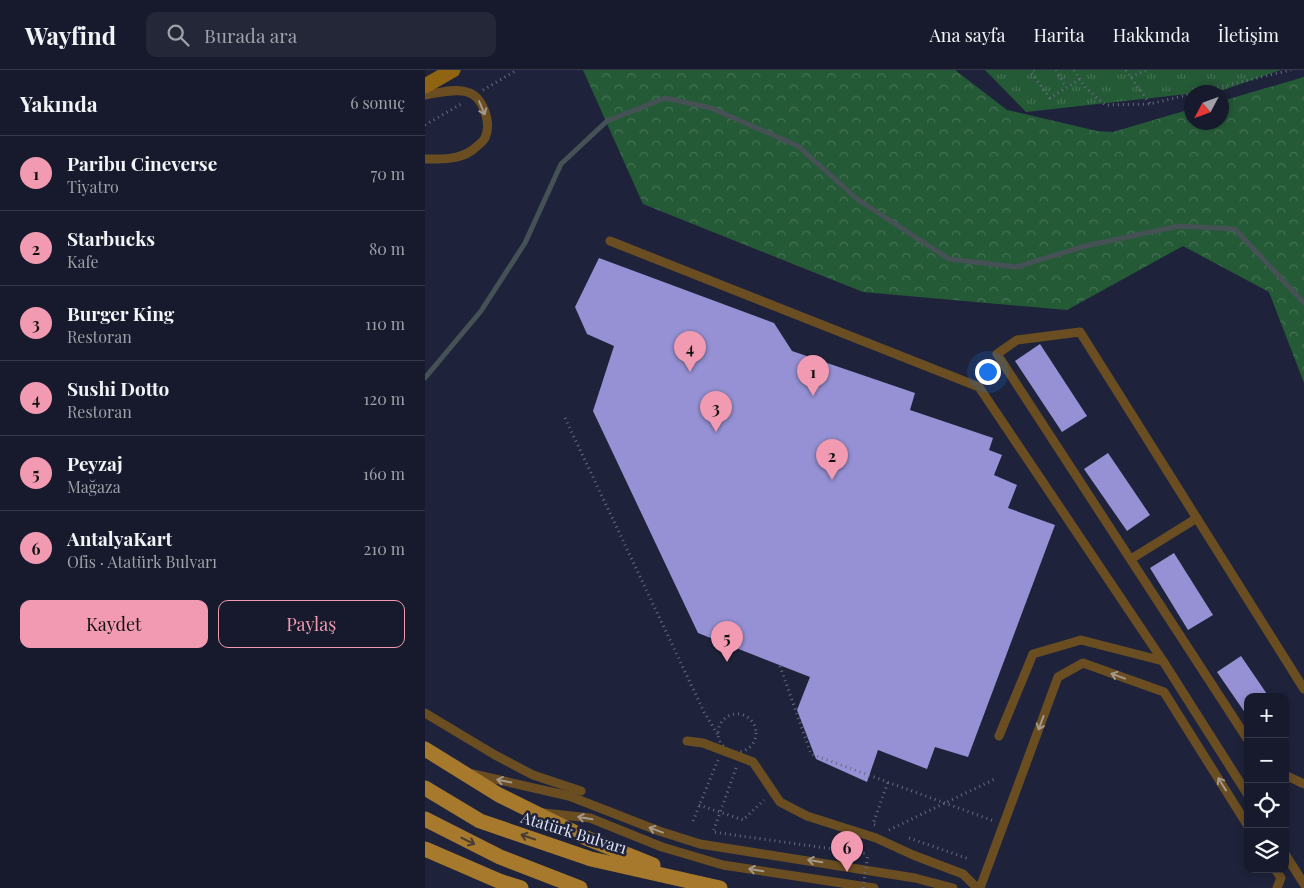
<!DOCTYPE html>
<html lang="tr">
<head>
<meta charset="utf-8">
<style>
	:root { --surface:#161a2c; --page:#232738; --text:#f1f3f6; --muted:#9ea1a9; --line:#353848; --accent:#f19ab1 }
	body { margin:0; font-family:"Playfair Display",serif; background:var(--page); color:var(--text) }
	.controls { position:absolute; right:15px; bottom:15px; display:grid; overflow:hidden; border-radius:10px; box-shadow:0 2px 8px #0003 }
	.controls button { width:45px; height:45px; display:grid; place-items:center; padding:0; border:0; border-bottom:1px solid var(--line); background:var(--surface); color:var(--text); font:25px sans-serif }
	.compass { position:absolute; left:759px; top:15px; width:45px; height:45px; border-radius:50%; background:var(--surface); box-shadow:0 2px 8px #0003; rotate:229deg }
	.you { position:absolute; left:562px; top:301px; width:18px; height:18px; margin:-12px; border:4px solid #fff; border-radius:50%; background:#1a73e8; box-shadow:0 0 0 8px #1a73e833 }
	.badge { display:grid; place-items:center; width:32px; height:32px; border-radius:50%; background:var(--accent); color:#111; font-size:16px; font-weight:700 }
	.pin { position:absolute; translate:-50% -41px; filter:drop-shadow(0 1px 2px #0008) }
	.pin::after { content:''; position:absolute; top:26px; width:18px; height:15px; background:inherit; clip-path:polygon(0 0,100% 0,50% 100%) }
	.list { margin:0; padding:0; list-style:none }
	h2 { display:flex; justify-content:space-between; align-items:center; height:65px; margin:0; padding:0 20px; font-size:21px }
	h2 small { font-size:16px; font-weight:400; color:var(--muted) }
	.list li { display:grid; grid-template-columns:32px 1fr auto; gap:15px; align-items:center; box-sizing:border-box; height:75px; padding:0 20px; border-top:1px solid var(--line) }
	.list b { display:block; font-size:19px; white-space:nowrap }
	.list p { margin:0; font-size:16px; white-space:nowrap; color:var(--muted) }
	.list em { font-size:16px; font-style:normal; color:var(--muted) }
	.actions { display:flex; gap:10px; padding:15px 20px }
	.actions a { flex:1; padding:11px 0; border:1px solid var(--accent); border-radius:10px; text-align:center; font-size:18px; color:var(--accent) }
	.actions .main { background:var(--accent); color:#111 }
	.icon { flex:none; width:28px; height:28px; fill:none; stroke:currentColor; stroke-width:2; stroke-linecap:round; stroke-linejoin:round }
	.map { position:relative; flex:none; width:879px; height:818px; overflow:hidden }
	header { display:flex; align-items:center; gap:30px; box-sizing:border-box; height:70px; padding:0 25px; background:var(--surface); border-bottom:1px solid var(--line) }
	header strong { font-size:24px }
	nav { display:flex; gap:28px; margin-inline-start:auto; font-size:18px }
	.search { width:350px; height:45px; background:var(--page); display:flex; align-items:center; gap:12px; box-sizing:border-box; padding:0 18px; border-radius:10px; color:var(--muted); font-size:19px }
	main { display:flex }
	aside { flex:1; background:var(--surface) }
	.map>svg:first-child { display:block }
	.forest { fill:url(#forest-crowns) }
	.park { fill:url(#park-tufts) }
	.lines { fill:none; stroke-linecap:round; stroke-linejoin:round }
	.stream { stroke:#465156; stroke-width:5 }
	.building { fill:#9591d4 }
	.path { stroke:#666b80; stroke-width:3; stroke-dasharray:1 4; stroke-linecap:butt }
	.lane { stroke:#6a4e22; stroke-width:9 }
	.secondary { stroke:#906410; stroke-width:15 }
	.primary { stroke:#a6792c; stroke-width:15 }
	.path-bridge { stroke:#666b80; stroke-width:3; stroke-dasharray:1 4; stroke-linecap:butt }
	.oneway { stroke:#a4988a }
	.oneway2 { stroke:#473d36 }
	.labels { text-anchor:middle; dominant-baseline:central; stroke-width:5; stroke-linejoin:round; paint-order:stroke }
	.street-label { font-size:16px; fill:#dde1f1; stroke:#1e233b }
</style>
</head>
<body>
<header>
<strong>Wayfind</strong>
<div class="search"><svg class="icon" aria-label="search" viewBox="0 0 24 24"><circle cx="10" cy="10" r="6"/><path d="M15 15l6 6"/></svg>Burada ara</div>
<nav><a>Ana sayfa</a><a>Harita</a><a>Hakkında</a><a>İletişim</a></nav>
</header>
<main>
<aside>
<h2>Yakında<small>6 sonuç</small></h2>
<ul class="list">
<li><span class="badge">1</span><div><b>Paribu Cineverse</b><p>Tiyatro</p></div><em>70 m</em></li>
<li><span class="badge">2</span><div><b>Starbucks</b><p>Kafe</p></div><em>80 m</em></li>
<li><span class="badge">3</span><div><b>Burger King</b><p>Restoran</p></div><em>110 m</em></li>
<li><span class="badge">4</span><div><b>Sushi Dotto</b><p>Restoran</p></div><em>120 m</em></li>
<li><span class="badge">5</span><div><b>Peyzaj</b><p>Mağaza</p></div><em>160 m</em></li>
<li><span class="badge">6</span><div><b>AntalyaKart</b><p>Ofis · Atatürk Bulvarı</p></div><em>210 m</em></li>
</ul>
<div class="actions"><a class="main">Kaydet</a><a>Paylaş</a></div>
</aside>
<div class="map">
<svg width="879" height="818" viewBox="0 0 879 818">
	<defs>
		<pattern id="forest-crowns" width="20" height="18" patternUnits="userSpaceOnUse" patternTransform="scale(1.25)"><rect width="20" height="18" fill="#255a37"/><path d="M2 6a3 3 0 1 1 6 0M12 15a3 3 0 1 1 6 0" fill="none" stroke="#447154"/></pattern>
		<pattern id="park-tufts" width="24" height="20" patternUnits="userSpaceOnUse" patternTransform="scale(1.25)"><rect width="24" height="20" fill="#255a37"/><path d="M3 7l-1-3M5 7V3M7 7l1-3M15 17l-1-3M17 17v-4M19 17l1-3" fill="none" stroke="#447154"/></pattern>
	</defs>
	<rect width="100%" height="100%" fill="#1e233b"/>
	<!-- forest -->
	<path class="forest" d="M158 0H530L582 40 672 61 688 62 766 39V52H796L797 31 879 7V313L844 222 758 176 642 240 438 222 218 134Z"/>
	<!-- park -->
	<path class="park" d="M560 0H856L798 20 601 42Z"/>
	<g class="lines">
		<!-- stream -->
		<path class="stream" d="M0 308 56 241 100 173 136 94 182 51 240 28 286 38 373 76 432 129 524 189 591 197 660 176 754 156 810 159 879 233"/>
	</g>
	<!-- building -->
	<g class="building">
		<path d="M174 188 349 253 367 281 490 323 485 340 568 368 564 380 577 385 569 405 592 415 583 438 630 455 543 687 510 677 502 699 453 680 442 712 391 689 372 640 385 607 273 563 168 341 189 276 162 264 150 237Z"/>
		<path d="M615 274 662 346 637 362 590 291Z"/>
		<path d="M683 383 725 445 702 461 659 399Z"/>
		<path d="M749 483 788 545 763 560 725 498Z"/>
		<path d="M816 586 844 627H823V647L792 602Z"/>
	</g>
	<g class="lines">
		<!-- path -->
		<g class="path">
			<path d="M609 0 606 2 625 28 655 9"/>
			<path d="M631 0 641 17"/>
			<path d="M649 0 660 17 680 35 725 34 766 24"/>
			<path d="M701 0 725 34"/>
			<path d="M706 7 722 0"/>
			<path d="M58 20 92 0"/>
			<path d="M773 22 866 0"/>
			<path d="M0 55 36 34"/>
			<path d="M140 348 279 642 293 665"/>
			<path d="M355 596 386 684 569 751"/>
			<circle cx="312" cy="663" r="19"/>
			<path d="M311 698 288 762 443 784"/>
			<path d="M274 735 318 750 339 730"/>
			<path d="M268 751 293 690"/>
			<path d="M450 755 448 754 463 712"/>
			<path d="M464 760 572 708"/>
			<path d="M484 768 544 789"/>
		</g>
		<!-- lane -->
		<g class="lane">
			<path d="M0 25C13 23 30 18 42 22 58 26 67 53 60 68 57 73 50 78 46 81 33 90 14 89 0 89"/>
			<path d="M185 171 554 317 738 591 823 725"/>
			<path d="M706 489 772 448"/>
			<path d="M0 643 70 685 108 705 156 721"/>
			<path d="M574 666 608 584 656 570 738 591"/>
			<path d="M823 670 572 284 592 270 655 262 879 619"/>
			<path d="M262 671 278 673 328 692 355 732 382 746 451 768 488 785 538 804 552 818"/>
			<path d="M48 704 144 726 234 761 275 774 490 808 528 818"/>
			<path d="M860 705 879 714"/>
			<path d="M119 743 165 748 237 777 298 795 449 818"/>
			<path d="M860 784 879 814"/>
			<path d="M850 799 856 808 852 818"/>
			<path d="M555 818 633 607 658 593 739 622 823 756"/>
		</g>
		<!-- secondary -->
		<path class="secondary" d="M0 16 28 0"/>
		<!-- primary -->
		<g class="primary">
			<path d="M0 679 74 725 161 768 228 795"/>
			<path d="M0 718 55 751 166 789 295 818"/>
			<path d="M0 749 75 787 155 818"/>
			<path d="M0 779 74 811 96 818"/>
		</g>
		<!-- path-bridge -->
		<path class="path-bridge" d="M438 818 443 784"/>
	</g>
	<!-- one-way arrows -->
	<defs><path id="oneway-shaft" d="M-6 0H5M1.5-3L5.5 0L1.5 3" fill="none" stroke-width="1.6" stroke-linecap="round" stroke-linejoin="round" transform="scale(1.25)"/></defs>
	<g class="oneway">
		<use href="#oneway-shaft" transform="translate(57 38) rotate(67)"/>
		<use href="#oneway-shaft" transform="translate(693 606) rotate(-160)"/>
		<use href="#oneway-shaft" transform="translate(616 653) rotate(110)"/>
		<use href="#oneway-shaft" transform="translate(79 711) rotate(-168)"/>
		<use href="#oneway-shaft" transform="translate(797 714) rotate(-122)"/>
		<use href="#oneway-shaft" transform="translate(160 748) rotate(-171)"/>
		<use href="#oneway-shaft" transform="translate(231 760) rotate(-160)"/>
		<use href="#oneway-shaft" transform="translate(390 791) rotate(-171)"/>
		<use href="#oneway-shaft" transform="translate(331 800) rotate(-171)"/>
	</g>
	<g class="oneway2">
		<use href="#oneway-shaft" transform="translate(103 767) rotate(-161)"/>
		<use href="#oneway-shaft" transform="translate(43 771) rotate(26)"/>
	</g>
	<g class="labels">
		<!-- street labels -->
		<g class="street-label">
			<text transform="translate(149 762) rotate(17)">Atatürk Bulvarı</text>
		</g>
	</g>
</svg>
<div class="controls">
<button>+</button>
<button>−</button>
<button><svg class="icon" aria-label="locate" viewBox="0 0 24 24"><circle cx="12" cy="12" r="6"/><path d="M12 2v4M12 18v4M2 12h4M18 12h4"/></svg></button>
<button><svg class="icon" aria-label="layers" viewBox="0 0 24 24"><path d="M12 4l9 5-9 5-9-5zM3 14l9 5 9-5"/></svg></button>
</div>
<svg class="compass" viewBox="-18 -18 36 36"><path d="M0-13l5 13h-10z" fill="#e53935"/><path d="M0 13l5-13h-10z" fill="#9ea1a9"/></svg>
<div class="you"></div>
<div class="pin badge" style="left:388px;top:326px">1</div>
<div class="pin badge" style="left:407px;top:410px">2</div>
<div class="pin badge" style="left:291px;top:362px">3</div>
<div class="pin badge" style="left:265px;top:302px">4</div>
<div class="pin badge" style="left:302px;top:592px">5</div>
<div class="pin badge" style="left:422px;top:802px">6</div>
</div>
</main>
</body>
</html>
